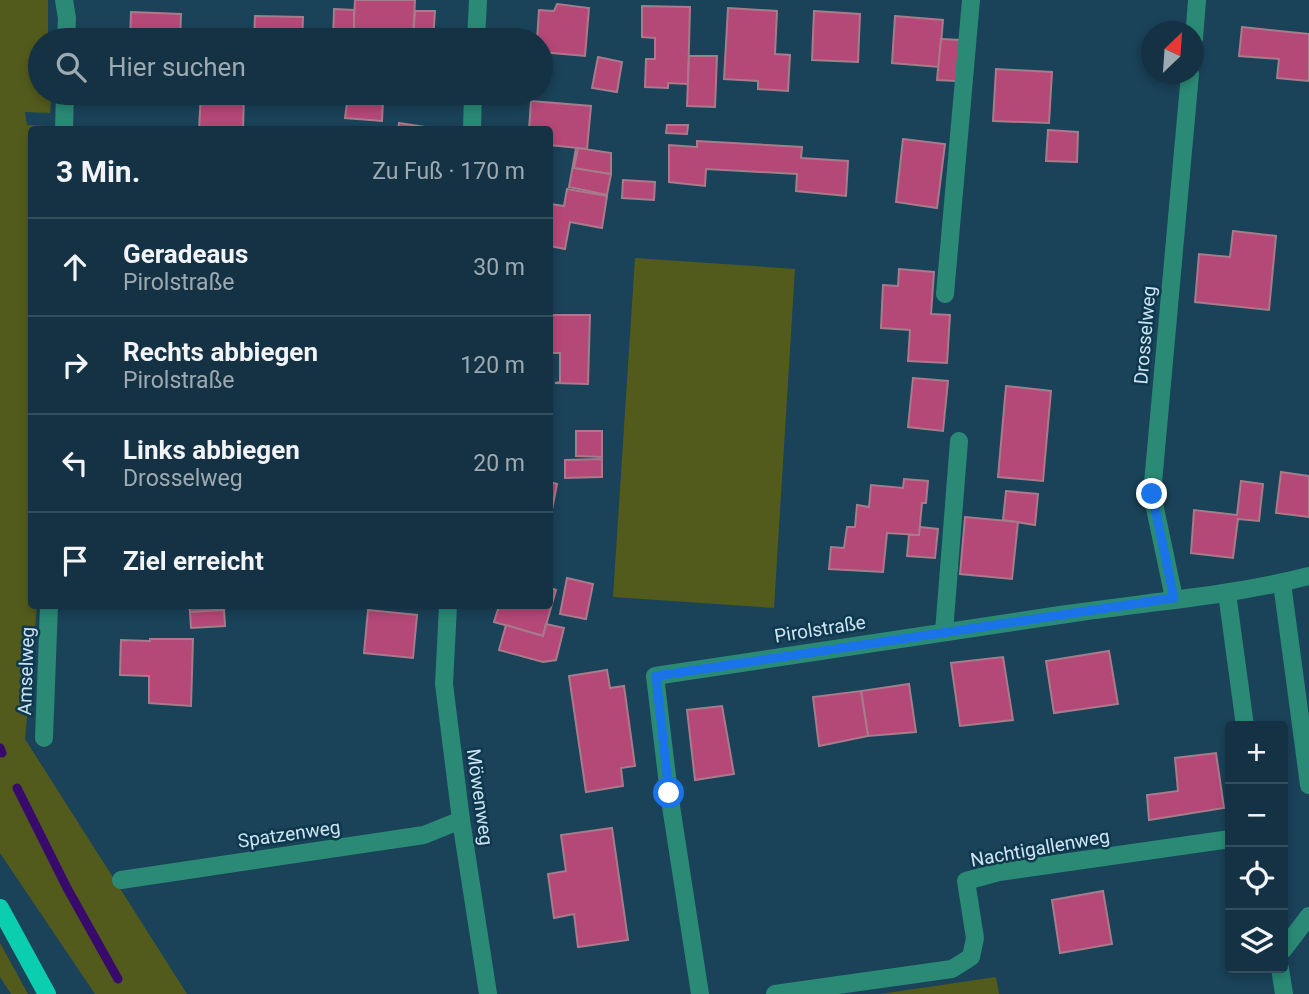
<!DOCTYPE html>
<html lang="de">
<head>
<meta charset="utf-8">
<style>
	:root { --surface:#143243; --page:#213e4e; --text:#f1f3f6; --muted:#9daab2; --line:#334d5c }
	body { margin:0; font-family:Roboto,sans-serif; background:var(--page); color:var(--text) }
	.controls { position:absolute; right:21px; bottom:21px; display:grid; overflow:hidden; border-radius:7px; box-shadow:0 4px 10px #0003 }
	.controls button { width:63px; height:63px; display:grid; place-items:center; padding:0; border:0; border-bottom:2px solid var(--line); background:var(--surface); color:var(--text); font:35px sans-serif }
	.compass { position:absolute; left:1141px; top:21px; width:63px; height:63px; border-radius:50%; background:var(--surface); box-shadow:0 4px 10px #0003; rotate:25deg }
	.stop { position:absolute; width:21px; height:21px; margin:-16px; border:5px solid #1a73e8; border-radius:50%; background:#fff }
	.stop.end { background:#1a73e8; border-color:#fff; box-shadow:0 2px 7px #0008 }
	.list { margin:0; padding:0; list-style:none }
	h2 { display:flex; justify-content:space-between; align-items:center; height:91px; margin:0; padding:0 28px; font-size:30px }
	h2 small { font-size:23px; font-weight:400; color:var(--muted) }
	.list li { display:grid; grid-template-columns:46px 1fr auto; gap:21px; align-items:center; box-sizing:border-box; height:98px; padding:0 28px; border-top:2px solid var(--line) }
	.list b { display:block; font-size:26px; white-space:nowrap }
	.list p { margin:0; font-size:23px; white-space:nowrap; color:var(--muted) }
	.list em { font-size:23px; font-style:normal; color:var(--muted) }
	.icon { flex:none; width:38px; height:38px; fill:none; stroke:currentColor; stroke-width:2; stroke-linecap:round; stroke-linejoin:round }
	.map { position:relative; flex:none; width:1309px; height:994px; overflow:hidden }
	.search { position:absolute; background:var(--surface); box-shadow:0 4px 10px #0003; left:28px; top:28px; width:525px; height:77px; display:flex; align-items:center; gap:18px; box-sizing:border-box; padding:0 24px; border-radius:38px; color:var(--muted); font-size:26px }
	.panel { position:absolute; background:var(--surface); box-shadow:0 4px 10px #0003; left:28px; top:126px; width:525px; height:483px; border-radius:7px }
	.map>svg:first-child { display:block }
	.green { fill:#535b1c }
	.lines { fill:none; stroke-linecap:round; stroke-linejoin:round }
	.stream { stroke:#370a6b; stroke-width:9 }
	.building { fill:#b44877; stroke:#a87b8b; stroke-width:2 }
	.minor { stroke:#2a8a76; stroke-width:18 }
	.major { stroke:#0aceae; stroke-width:18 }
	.route { stroke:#1a73e8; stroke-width:9 }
	.labels { text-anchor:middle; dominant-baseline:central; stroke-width:5; stroke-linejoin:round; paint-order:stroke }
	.street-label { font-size:19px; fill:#cee3f1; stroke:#0e384d }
</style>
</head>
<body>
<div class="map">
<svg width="1309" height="994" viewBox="0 0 1309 994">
	<rect width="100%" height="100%" fill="#1a4259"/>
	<!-- green -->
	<g class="green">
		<path d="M0 0H48V33L51 40H40V93H52L50 113 25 112 27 125 47 126 50 129 32 130V606H37L25 739 187 994H95L0 853Z"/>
		<path d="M635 258 795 269 774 608 613 597Z"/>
		<path d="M0 943 28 994H11L0 977Z"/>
		<path d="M996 977 999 994H880Z"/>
	</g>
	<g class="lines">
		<!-- stream -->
		<g class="stream">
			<path d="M0 748 2 753"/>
			<path d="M17 788 67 888 118 979"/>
		</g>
	</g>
	<!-- building -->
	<g class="building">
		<path d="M355 0H415L413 40H353Z"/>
		<path d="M557 4 589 8 585 56 541 52V40H537L539 10 554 11Z"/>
		<path d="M642 6 690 7 688 84 668 83V88L645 87 646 59H655V38L642 37Z"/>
		<path d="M728 8 777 11 775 54 790 55 788 91 758 89V81L724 79Z"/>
		<path d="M334 9 354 10V40H333Z"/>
		<path d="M415 11H435L433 40H413Z"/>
		<path d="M814 11 860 14 858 62 812 60Z"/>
		<path d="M131 12 181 14 180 40H130Z"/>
		<path d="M255 16 303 17 302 40H254Z"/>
		<path d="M895 16 943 20 939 67 892 63Z"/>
		<path d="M1242 27 1309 34V81L1277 78 1279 59 1239 56Z"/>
		<path d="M941 39 960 40 956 81 937 80Z"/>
		<path d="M689 56H717L715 107 687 106Z"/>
		<path d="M598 57 622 62 617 92 592 88Z"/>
		<path d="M996 69 1052 72 1049 123 993 121Z"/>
		<rect x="176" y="93" width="23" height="10"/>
		<path d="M201 93H244L243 130H199Z"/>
		<path d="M348 96 383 100 382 121 345 118Z"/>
		<path d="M531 101 591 106 587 149 550 145V130H529Z"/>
		<path d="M399 123 439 129V130H398Z"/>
		<path d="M667 125H688L687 134 666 133Z"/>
		<path d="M1048 130 1078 132 1077 162 1046 161Z"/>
		<path d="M903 139 945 144 937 208 896 202Z"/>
		<path d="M697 141 802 147 801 158 848 161 846 196 796 191 797 174 706 169 705 186 669 182V145L697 147Z"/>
		<path d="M576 148 574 168 611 174 607 195 569 187Z"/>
		<path d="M578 148 611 153V174L574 168Z"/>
		<path d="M623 180 655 182 654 200 622 198Z"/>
		<path d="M567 189 607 196 602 228 570 222 565 249 550 246V204L564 206Z"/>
		<path d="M1233 231 1276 236 1269 310 1195 302 1199 254 1230 257Z"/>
		<path d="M899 269 934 272 931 314 950 315 947 363 908 361 910 330 881 328 883 285 898 286Z"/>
		<path d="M550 315H590L588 384 555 383 560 382V353H550Z"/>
		<path d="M913 378 948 381 943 431 908 427Z"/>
		<path d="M1006 386 1051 391 1043 481 998 477Z"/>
		<path d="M576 431H602V457L576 456Z"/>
		<path d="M602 459V477L565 478V460Z"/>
		<path d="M1281 472 1309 476V517L1276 513Z"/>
		<path d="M904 479 928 481 926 503H922L919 535 887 533 883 572 829 569 831 547 844 548 847 527H855L857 505 869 507 871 485 903 488Z"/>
		<path d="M1241 481 1263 484 1259 521 1238 519 1233 558 1191 553 1194 510 1237 515Z"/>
		<path d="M550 482 557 484 550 520Z"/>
		<path d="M1006 491 1038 494 1035 525 1003 520Z"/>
		<path d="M965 517 1018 522 1012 579 960 574Z"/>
		<path d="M920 527 938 529 935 558 907 556 909 535H919Z"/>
		<path d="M567 578 593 584 586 619 560 614Z"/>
		<path d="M550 588 556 590 543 636 494 622 499 606H550Z"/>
		<path d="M189 606H224V610L190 612Z"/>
		<path d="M224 610 225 626 191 628 190 612Z"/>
		<path d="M368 610 417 615 413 658 364 653Z"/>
		<path d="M546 624 564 628 556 660 543 662 499 650 506 625 543 636Z"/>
		<path d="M150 639H193L191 706 149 703V676L120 675 121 640 150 641Z"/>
		<path d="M1109 651 1118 704 1054 713 1046 661Z"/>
		<path d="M1003 657 1013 720 960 726 951 663Z"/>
		<path d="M607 670 610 688 624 686 635 766 621 768 623 786 586 792 569 676Z"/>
		<path d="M909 684 916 732 868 736 861 691Z"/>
		<path d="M861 691 868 736 819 746 813 697Z"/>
		<path d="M722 706 734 774 695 780 687 710Z"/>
		<path d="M1216 753 1224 808 1149 820 1147 795 1178 791 1175 758Z"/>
		<path d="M612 828 628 940 578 947 574 914 554 918 548 874 566 871 561 835Z"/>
		<path d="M1103 891 1112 944 1060 953 1052 900Z"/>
	</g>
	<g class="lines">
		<!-- minor -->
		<g class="minor">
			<path d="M64 0 67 18 66 40"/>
			<path d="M1194 39 1197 0"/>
			<path d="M476 40 478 0"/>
			<path d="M64 130 65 93"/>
			<path d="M472 130 473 93"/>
			<path d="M945 294 971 0"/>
			<path d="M1282 583 1309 785"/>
			<path d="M1227 593 1245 726"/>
			<path d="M1174 598 1152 494 1190 74"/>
			<path d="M448 606 444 684 461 820 488 994"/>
			<path d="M944 632 959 441"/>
			<path d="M44 738 49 606"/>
			<path d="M121 880 424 835 461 820"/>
			<path d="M1283 950 1309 916"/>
			<path d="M1280 968 1284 994"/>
			<path d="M700 994 669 793 655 676C793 655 930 634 1067 614 1148 602 1230 596 1309 576"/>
			<path d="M775 994 952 969 971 957 975 938 966 881 999 872 1230 839"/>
		</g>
		<!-- major -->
		<path class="major" d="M0 908 47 994"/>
	</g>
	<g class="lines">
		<!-- route -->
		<path class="route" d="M669 793 656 676 1174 598 1152 494"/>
	</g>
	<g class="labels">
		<!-- street labels -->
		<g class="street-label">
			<text transform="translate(1145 335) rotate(-85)">Drosselweg</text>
			<text transform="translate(820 629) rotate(-9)">Pirolstraße</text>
			<text transform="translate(26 671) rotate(-88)">Amselweg</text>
			<text transform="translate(480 797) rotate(82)">Möwenweg</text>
			<text transform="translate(289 834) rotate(-8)">Spatzenweg</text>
			<text transform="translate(1040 848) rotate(-10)">Nachtigallenweg</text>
		</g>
	</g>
</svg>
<div class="controls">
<button>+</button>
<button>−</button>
<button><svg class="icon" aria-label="locate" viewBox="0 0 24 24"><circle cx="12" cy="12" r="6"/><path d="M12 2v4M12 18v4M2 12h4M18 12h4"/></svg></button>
<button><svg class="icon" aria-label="layers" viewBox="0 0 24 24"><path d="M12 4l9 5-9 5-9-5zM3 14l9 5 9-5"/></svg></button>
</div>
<svg class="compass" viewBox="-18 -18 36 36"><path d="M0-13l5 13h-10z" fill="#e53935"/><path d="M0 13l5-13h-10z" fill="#9daab2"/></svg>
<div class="stop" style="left:669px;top:793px"></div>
<div class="stop end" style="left:1152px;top:494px"></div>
<div class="search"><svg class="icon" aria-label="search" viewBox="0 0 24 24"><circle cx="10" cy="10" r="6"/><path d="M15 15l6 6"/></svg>Hier suchen</div>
<section class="panel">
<h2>3 Min.<small>Zu Fuß · 170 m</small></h2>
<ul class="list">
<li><svg class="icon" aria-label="ahead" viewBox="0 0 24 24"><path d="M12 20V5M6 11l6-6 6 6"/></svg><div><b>Geradeaus</b><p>Pirolstraße</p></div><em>30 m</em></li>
<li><svg class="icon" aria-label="right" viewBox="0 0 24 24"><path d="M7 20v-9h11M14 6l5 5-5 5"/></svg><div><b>Rechts abbiegen</b><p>Pirolstraße</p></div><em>120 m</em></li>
<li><svg class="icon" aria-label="left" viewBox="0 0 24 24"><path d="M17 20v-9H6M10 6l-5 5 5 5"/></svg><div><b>Links abbiegen</b><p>Drosselweg</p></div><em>20 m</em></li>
<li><svg class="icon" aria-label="arrive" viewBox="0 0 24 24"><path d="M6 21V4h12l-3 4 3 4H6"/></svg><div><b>Ziel erreicht</b></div></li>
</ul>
</section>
</div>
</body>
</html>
